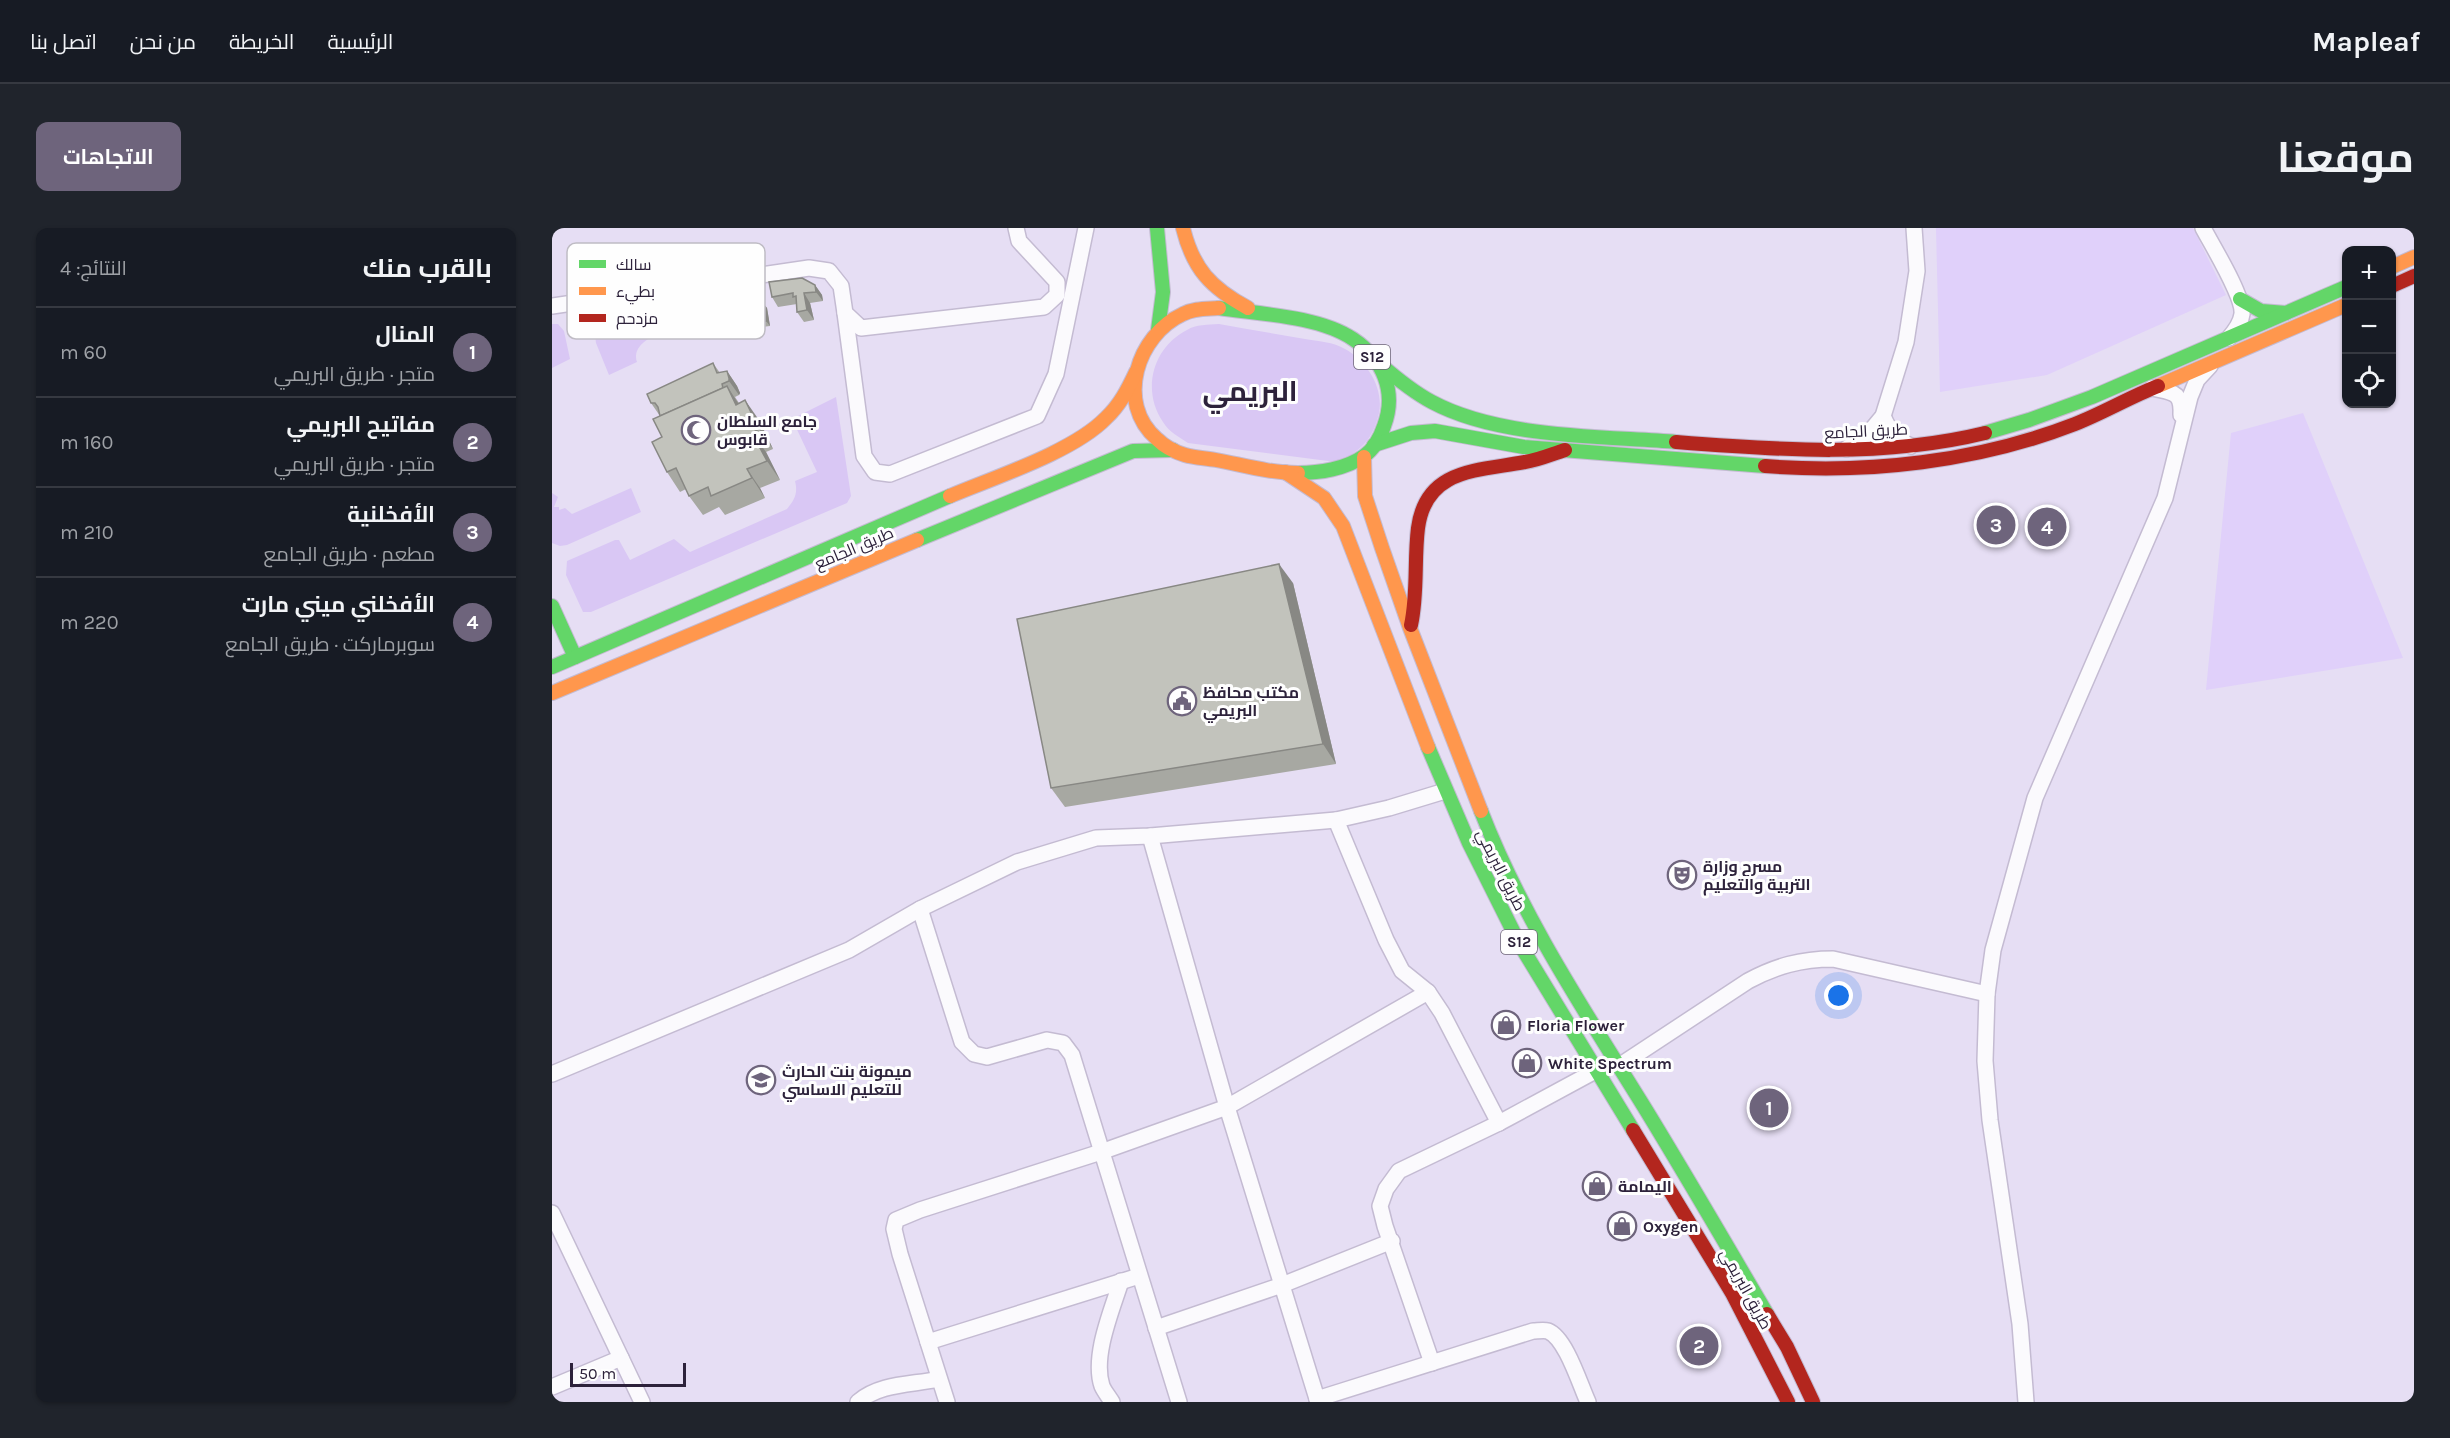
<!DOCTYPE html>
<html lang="ar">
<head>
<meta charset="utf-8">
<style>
	:root { --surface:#171b24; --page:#20242c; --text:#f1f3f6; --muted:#9ea1a6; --line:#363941; --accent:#6e647c }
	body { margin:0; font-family:Karla,Cairo,sans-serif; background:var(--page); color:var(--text); direction:rtl }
	.controls { position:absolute; right:18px; top:18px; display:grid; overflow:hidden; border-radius:12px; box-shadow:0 2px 4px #0004 }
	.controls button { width:54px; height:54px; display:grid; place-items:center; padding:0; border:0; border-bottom:2px solid var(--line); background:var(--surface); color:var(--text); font:30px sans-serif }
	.scale { position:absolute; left:18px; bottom:15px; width:116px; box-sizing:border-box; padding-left:6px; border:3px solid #2d223b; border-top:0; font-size:16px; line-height:21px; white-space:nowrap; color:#2d223b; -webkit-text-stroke:4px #fefefe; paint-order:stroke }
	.you { position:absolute; left:1287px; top:768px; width:21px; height:21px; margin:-15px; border:4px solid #fff; border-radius:50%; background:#1a73e8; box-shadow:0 0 0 9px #1a73e833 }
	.badge { display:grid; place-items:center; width:39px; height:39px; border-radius:50%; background:var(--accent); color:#fff; font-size:20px; font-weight:700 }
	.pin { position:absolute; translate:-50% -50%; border:3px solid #fff; box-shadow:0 2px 6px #0006 }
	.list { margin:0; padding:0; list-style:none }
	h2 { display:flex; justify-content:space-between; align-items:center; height:78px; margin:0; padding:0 24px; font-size:26px }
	h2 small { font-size:20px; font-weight:400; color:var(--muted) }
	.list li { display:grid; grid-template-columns:39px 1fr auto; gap:18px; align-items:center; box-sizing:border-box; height:90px; padding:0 24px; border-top:2px solid var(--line) }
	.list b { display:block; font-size:22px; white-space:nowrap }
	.list p { margin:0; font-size:20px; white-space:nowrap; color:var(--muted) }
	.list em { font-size:20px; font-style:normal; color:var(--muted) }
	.icon { flex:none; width:33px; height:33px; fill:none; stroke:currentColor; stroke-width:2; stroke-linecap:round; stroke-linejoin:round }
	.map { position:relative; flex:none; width:1862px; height:1174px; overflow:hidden; direction:ltr; border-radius:12px }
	header { display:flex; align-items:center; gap:36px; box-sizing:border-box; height:84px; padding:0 30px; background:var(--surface); border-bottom:2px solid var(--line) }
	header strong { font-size:28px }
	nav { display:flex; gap:33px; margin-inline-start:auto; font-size:21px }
	.intro { display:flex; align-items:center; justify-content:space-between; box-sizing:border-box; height:144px; padding:0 36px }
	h1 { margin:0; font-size:42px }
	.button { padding:15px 27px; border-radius:12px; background:var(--accent); color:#fff; font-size:21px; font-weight:700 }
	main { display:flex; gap:36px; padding:0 36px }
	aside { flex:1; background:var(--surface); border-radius:12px; box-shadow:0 2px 4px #0004 }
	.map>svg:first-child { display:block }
	.built { fill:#e0d0fa }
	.green { fill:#d9c7f4 }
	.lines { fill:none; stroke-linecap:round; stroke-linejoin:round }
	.street-casing { stroke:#c4bbd2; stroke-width:18 }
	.fast-casing { stroke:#c4bbd2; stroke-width:16 }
	.slow-casing { stroke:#c4bbd2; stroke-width:16 }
	.jam-casing { stroke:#c4bbd2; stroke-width:16 }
	.street { stroke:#fbfafd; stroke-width:15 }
	.fast { stroke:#63d668; stroke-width:14 }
	.slow { stroke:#ff974d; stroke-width:14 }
	.jam { stroke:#b3261e; stroke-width:14 }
	.wall { fill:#a7a8a2 }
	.shaded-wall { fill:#888884 }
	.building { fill:#c2c3bc; stroke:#888884; stroke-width:1.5 }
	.labels { text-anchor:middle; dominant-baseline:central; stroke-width:6; stroke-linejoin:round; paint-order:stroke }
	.shield { fill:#fefefe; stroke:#6c6476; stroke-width:1.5 }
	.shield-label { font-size:15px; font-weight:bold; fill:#2d223b }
	.poi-label { font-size:16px; font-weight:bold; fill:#2d223b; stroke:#fefefe; text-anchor:start }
	.street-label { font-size:16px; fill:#2d223b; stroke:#fefefe }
	.town-label { font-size:28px; font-weight:bold; fill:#2d223b; stroke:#fefefe }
	.key { fill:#fefefe; stroke:#bfbcc4; stroke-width:1.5 }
	.key-label { font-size:16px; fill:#2d223b }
</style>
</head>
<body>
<header>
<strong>Mapleaf</strong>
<nav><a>الرئيسية</a><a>الخريطة</a><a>من نحن</a><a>اتصل بنا</a></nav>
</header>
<div class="intro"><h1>موقعنا</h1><a class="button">الاتجاهات</a></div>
<main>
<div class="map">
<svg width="1862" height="1174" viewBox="0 0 1862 1174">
	<rect width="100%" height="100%" fill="#e6def4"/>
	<!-- built -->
	<g class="built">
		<path d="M1384 0H1641L1674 67 1495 147 1388 164Z"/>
		<path d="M1751 185 1851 430 1654 462 1679 205Z"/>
	</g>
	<!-- green -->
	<g class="green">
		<path d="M85 84 92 86 101 108C91 114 81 121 85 134L57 147 44 115 42 98 51 88Z"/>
		<path d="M0 96H6L12 103 18 131 0 140Z"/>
		<path d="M667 96C696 101 724 106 753 111 765 113 782 114 793 121 815 133 832 160 827 185 821 212 808 224 784 234L636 215C627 209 617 204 611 194 589 162 601 119 635 102 644 96 656 97 667 96Z"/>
		<path d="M284 169 299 268 295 275 39 384H31L14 347 15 333 63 312H67L78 332 122 311 138 324 235 281C243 271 246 265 243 253L265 244 240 191Z"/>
		<path d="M79 260 89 284 15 317 8 318 0 315V265L6 269 2 279H7V282L13 280 20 286Z"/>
	</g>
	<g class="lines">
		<!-- street casing -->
		<g class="street-casing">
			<g id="street">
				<path d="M1651 0C1660 17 1692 69 1690 86 1689 95 1683 103 1677 110"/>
				<path d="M0 78 257 40 277 43 289 58 293 85 309 100 492 79 505 67V54L467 13 464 0"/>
				<path d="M293 85 312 228 323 244 338 246 485 188 504 146 534 0"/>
				<path d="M1600 160C1621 165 1630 163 1629 187"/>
				<path d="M1331 188C1338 204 1343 211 1359 218"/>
				<path d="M1294 221 1316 206 1331 188 1354 114 1365 43 1362 0"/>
				<path d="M784 592 834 712 850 743 876 764 890 785 947 895"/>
				<path d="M598 608 675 879 766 1174"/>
				<path d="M368 681 410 814 422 826 435 829 495 812 511 815 520 827 627 1174"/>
				<path d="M1067 838 1196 753C1224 738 1249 731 1281 731L1435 766"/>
				<path d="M0 846 297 722 368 681 465 634 544 610 598 608 784 592 837 580 893 563"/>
				<path d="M0 985 90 1174"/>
				<path d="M604 1100 730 1057 840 1013"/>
				<path d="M376 1114 587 1048"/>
				<path d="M880 1135 833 998 828 978 834 961 847 943 947 895 1045 842"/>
				<path d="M0 1159 69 1130"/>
				<path d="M765 1171 981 1103C985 1103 992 1102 996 1103 1014 1110 1028 1157 1036 1174"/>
				<path d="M306 1174C328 1155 360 1157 387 1151"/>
				<path d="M395 1174 348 1026 342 1001 344 992 368 982 549 924 675 879 876 764"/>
				<path d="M560 1174C557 1169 552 1163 550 1158 540 1128 560 1082 569 1053"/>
				<path d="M1474 1174 1468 1096 1438 892 1433 833 1435 766 1441 722 1483 570 1613 270 1638 169 1645 152 1658 138"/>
			</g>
		</g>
		<!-- fast casing -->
		<g class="fast-casing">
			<g id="fast">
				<path d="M605 0 611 64 606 102"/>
				<path d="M1688 71 1709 83 1734 85"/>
				<path d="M667 80C707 86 767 88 801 111 831 131 845 164 832 198 828 210 822 221 812 228 794 241 767 245 746 245"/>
				<path d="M828 136C844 150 861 164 880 174 947 210 1049 208 1124 214"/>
				<path d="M1433 205 1477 192 1540 169 1794 59"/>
				<path d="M822 217 859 205 883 203 972 219 1213 238"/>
				<path d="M365 312 581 223 621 222"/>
				<path d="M0 378 23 429"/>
				<path d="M0 439 398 268"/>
				<path d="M876 519 917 615 967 715 1081 902"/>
				<path d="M929 583C970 689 1034 785 1094 882 1135 949 1175 1018 1215 1086"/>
			</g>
		</g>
		<!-- slow casing -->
		<g class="slow-casing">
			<g id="slow">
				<path d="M631 0C641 41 659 60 696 80"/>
				<path d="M1840 39 1862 29"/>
				<path d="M667 80C655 81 642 80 631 86 585 107 563 175 605 211 613 219 623 224 633 227 643 230 654 230 664 232 691 237 718 245 746 245"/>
				<path d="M1606 158 1794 77"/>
				<path d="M812 229 813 268 830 320 858 400 929 583"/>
				<path d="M733 244 772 270 791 298 876 519"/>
				<path d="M398 268C443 249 521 224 554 190 568 177 576 161 584 144"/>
				<path d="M0 465 365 312"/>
			</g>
		</g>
		<!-- jam casing -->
		<g class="jam-casing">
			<g id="jam">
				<path d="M1840 58 1862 48"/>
				<path d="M1124 214C1227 222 1331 230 1433 205"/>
				<path d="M1213 238C1316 246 1425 234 1523 196 1551 185 1578 169 1606 158"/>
				<path d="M859 397C866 365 862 332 866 300 874 240 926 243 973 234 987 232 1000 226 1013 222"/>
				<path d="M1081 902 1180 1065 1236 1174"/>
				<path d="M1215 1086 1235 1119 1261 1174"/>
			</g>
		</g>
		<!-- street -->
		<use href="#street" class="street"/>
		<!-- fast -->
		<use href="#fast" class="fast"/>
		<!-- slow -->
		<use href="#slow" class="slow"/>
		<!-- jam -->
		<use href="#jam" class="jam"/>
	</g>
	<!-- wall -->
	<g class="wall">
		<path d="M263 57 270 67 271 73 258 75 262 92 252 94 245 84V76L226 79 220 69Z"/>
		<path d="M211 75 215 80 218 98 203 100 199 95Z"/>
		<path d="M161 135 168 145 175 143 185 158 188 165 187 167 183 169 187 175 207 192 221 221 214 224 228 252 208 260 213 270 173 287 167 279 151 287 137 268 134 261 128 264 115 244 108 188 99 175Z"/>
		<path d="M741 355 784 536 513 579 499 560Z"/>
	</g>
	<!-- shaded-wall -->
	<g class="shaded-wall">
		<path d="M263 57 270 67 271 73 264 64Z"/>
		<path d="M252 65 258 75 262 92 255 82Z"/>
		<path d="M211 75 215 80 218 98 214 93Z"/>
		<path d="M175 143 185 158 188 165 187 167 177 153Z"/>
		<path d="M175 158 188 178 184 177Z"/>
		<path d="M193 172 207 192 221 221 207 201Z"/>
		<path d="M200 205 214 224 228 252 215 233Z"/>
		<path d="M195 241 208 260 213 270 200 250Z"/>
		<path d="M727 336 741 355 784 536 771 516Z"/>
	</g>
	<!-- building -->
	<g class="building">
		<path d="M250 50 263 57 264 64 252 65 255 82 245 84 244 68 241 69V65L220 69 217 54Z"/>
		<path d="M211 75 214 93 199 95 197 78Z"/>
		<path d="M161 135 165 145 175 143 177 150V153L170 156 171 160 108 188 106 179 103 175H99L95 166Z"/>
		<path d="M175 158 184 177 193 172 207 201 200 205 215 233 195 241 200 250 159 268 156 259 137 268 124 240 115 244 100 214 110 209 101 191Z"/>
		<path d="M727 336 771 516 499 560 465 391Z"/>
	</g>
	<!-- icons -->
	<defs>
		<g id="mosque-ring" transform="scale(1.5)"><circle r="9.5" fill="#fefefe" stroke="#6e647c" stroke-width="1.5"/><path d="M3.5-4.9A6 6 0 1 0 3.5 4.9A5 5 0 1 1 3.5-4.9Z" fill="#6e647c"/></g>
		<g id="civic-ring" transform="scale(1.5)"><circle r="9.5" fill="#fefefe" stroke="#6e647c" stroke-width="1.5"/><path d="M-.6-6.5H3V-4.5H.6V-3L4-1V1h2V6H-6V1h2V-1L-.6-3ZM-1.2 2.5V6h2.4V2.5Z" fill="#6e647c"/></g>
		<g id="theatre-ring" transform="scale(1.5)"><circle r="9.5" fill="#fefefe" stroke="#6e647c" stroke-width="1.5"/><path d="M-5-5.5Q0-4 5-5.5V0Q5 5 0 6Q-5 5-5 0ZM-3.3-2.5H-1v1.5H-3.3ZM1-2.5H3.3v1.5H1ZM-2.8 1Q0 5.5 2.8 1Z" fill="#6e647c"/></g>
		<g id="shop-ring" transform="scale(1.5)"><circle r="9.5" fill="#fefefe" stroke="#6e647c" stroke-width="1.5"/><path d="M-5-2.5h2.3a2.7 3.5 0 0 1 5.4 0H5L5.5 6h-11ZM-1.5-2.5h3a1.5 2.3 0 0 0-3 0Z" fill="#6e647c"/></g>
		<g id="school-ring" transform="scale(1.5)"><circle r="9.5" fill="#fefefe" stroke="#6e647c" stroke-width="1.5"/><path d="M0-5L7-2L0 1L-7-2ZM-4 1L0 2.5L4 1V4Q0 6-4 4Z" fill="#6e647c"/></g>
	</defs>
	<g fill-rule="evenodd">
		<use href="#mosque-ring" x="144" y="202"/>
		<use href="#civic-ring" x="630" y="473"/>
		<use href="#theatre-ring" x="1130" y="647"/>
		<use href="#shop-ring" x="954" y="797"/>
		<use href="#shop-ring" x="975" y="835"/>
		<use href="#school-ring" x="209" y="852"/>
		<use href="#shop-ring" x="1045" y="958"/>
		<use href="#shop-ring" x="1070" y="998"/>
	</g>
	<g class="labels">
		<!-- shield labels -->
		<g class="shield">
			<rect x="802" y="117" width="36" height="24" rx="4.5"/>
			<rect x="949" y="702" width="36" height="24" rx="4.5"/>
		</g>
		<g class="shield-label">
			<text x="820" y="129">S12</text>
			<text x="967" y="714">S12</text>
		</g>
		<!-- poi labels -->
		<g class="poi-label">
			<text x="165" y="193">جامع السلطان<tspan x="165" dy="18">قابوس</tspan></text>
			<text x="651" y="464">مكتب محافظ<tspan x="651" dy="18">البريمي</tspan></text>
			<text x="1151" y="638">مسرح وزارة<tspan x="1151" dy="18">التربية والتعليم</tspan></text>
			<text x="975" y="797">Floria Flower</text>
			<text x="996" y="835">White Spectrum</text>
			<text x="230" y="843">ميمونة بنت الحارث<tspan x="230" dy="18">للتعليم الاساسي</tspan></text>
			<text x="1066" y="958">اليمامة</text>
			<text x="1091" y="998">Oxygen</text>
		</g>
		<!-- street labels -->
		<g class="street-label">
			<text transform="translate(1314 203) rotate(-3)">طريق الجامع</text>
			<text transform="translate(302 320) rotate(-23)">طريق الجامع</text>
			<text transform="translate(949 642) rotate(63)">طريق البريمي</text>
			<text transform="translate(1194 1061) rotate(61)">طريق البريمي</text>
		</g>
		<!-- town labels -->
		<g class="town-label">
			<text x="698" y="163">البريمي</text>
		</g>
	</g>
	<!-- legend -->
	<rect x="15" y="15" width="198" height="96" rx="9" class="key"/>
	<rect x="27" y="32" width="27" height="8" fill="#63d668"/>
	<rect x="27" y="59" width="27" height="8" fill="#ff974d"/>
	<rect x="27" y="86" width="27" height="8" fill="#b3261e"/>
	<g class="key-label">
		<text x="64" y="42">سالك</text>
		<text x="64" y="69">بطيء</text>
		<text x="64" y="96">مزدحم</text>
	</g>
</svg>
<div class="controls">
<button>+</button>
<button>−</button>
<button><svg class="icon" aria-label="locate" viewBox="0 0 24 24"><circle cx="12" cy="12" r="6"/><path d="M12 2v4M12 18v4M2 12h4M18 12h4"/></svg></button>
</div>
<div class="scale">50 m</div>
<div class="you"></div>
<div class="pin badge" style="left:1217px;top:880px">1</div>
<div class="pin badge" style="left:1147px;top:1118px">2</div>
<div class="pin badge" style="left:1444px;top:297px">3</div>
<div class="pin badge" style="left:1495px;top:299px">4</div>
</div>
<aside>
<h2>بالقرب منك<small>النتائج: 4</small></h2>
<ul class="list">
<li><span class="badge">1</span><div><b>المنال</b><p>متجر · طريق البريمي</p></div><em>60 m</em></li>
<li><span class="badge">2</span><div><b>مفاتيح البريمي</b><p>متجر · طريق البريمي</p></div><em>160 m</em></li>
<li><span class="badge">3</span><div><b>الأفخلنية</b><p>مطعم · طريق الجامع</p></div><em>210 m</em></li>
<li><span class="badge">4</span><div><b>الأفخلني ميني مارت</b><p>سوبرماركت · طريق الجامع</p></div><em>220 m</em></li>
</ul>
</aside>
</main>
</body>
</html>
